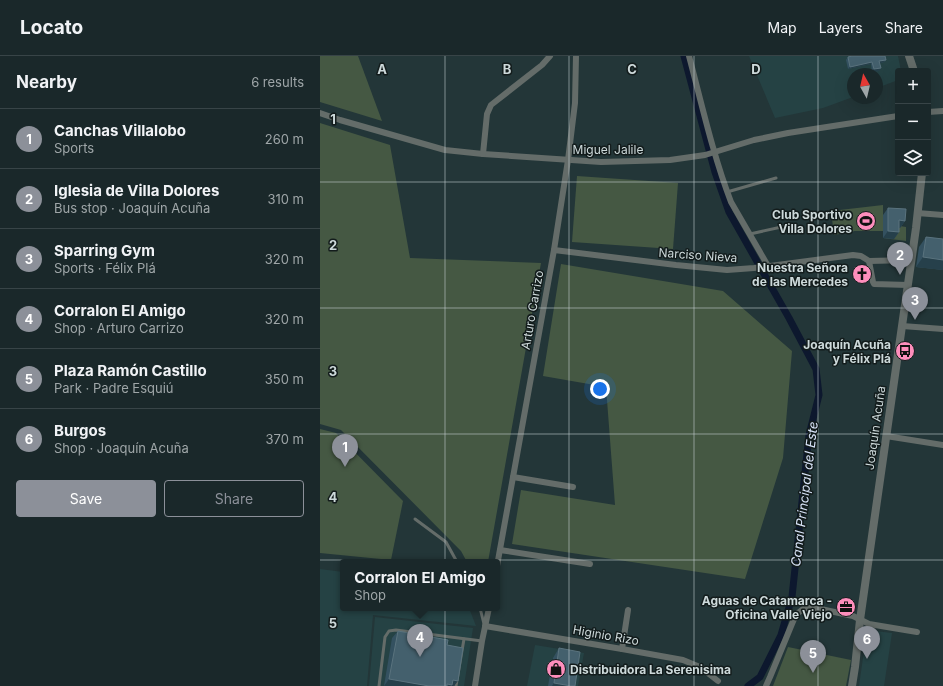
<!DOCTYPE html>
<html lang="en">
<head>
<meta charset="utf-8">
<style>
	:root { --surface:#1a282a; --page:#233032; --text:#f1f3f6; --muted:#9fa6a8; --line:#384447; --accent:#8c9099 }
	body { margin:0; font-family:Inter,sans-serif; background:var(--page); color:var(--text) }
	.controls { position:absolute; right:12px; top:12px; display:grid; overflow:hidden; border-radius:4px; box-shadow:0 4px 16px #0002 }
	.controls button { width:36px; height:36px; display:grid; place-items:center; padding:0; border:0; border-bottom:1px solid var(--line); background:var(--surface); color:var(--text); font:20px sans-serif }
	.compass { position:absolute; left:527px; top:12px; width:36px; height:36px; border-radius:50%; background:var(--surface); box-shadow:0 4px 16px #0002; rotate:352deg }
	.you { position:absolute; left:280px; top:333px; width:14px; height:14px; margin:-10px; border:3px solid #fff; border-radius:50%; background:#1a73e8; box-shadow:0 0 0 6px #1a73e833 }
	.badge { display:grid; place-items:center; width:26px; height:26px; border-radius:50%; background:var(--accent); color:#fff; font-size:13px; font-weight:700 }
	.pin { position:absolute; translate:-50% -33px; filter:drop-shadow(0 1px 2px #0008) }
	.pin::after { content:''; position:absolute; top:21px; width:14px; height:12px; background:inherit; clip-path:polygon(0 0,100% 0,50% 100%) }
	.popup { position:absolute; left:20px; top:503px; width:160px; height:52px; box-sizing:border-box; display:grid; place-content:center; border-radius:4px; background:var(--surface); filter:drop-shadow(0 1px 3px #0005); font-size:13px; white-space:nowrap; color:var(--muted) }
	.popup b { font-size:15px; color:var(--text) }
	.popup::after { content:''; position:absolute; left:50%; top:100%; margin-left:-8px; border:8px solid transparent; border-top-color:var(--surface) }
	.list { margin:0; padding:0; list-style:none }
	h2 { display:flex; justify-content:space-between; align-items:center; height:52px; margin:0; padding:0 16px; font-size:17px }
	h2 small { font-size:13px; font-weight:400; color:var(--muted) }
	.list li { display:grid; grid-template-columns:26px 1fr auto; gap:12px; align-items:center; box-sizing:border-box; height:60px; padding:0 16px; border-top:1px solid var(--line) }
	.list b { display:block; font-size:15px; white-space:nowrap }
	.list p { margin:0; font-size:13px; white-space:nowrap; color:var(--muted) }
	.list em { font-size:13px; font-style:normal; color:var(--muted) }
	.actions { display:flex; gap:8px; padding:12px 16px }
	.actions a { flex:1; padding:9px 0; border:1px solid var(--accent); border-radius:4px; text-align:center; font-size:14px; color:var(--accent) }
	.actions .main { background:var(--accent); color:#fff }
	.icon { flex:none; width:22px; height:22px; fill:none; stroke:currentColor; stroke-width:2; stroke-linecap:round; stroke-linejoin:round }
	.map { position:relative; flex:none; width:623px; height:630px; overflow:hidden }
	header { display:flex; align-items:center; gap:24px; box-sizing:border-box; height:56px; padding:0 20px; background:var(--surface); border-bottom:1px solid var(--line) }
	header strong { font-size:19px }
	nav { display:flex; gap:22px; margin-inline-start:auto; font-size:14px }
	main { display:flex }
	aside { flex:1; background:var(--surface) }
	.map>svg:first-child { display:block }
	.built { fill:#254244 }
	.green { fill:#455843 }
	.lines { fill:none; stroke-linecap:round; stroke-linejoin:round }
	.canal { stroke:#0d182e; stroke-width:7 }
	.service { stroke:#646c69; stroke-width:3 }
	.minor { stroke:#646c69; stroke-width:6 }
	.tertiary { stroke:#646c69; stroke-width:8 }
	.wall { fill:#345160 }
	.shaded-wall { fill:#26404b }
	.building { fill:#44606d; stroke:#5a737e }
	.grid { fill:none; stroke:#cdd9da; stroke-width:1; stroke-opacity:0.55 }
	.labels { text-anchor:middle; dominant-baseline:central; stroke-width:3; stroke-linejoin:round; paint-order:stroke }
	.street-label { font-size:12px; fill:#cdd9da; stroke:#131c1c }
	.poi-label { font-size:12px; font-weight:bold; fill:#cdd9da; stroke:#131c1c; text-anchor:end }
	.water-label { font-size:13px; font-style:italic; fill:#dae5fa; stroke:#131c1c }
	.grid-label { font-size:13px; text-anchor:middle; font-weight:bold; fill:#cdd9da; stroke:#131c1c; stroke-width:3; stroke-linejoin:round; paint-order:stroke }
</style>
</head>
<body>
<header>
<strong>Locato</strong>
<nav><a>Map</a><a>Layers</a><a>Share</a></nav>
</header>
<main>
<aside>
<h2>Nearby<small>6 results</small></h2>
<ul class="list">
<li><span class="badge">1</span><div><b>Canchas Villalobo</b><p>Sports</p></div><em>260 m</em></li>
<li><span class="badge">2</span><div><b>Iglesia de Villa Dolores</b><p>Bus stop · Joaquín Acuña</p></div><em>310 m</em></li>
<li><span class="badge">3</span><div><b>Sparring Gym</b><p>Sports · Félix Plá</p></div><em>320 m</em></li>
<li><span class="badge">4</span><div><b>Corralon El Amigo</b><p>Shop · Arturo Carrizo</p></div><em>320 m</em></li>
<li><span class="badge">5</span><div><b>Plaza Ramón Castillo</b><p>Park · Padre Esquiú</p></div><em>350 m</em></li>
<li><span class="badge">6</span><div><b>Burgos</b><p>Shop · Joaquín Acuña</p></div><em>370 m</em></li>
</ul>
<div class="actions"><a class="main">Save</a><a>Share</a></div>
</aside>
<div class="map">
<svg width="623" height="630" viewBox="0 0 623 630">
	<rect width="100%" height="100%" fill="#233638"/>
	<!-- built -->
	<g class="built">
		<path d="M429 0H578L581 15H578V24L557 32V18H533V41L503 52 455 62Z"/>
		<path d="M0 513 23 516V552H149L156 570 53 559 47 630H0Z"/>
		<path d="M55 561 153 572 144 630H49Z"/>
		<path d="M547 574 572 577 564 630H539Z"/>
		<path d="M215 589 264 597 258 630H207Z"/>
	</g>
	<!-- green -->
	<g class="green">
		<path d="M0 0H38L62 65 0 46Z"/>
		<path d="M0 67 70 89 90 202 221 207 168 506H147L141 495 21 374 0 368Z"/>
		<path d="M257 120 358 127 353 193 252 186Z"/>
		<path d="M563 149V159L580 170 586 171V185L563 182V175H535L514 179 511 155Z"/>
		<path d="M241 208 403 235 472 295 463 402 425 523 192 488 201 434 295 449 286 331 223 320Z"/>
		<path d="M0 373 16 377 83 445 71 504 0 497Z"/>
		<path d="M468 591 531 604 526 630H453Z"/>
	</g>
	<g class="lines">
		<!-- canal -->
		<path class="canal" d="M364 0 395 116 409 156 469 262 496 313 499 339 489 379 472 541 461 579 440 621 428 630"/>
		<!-- service -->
		<g class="service">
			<path d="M407 136 456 122"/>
			<path d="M430 178 466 170"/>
			<path d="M95 463 126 486 137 506"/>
			<path d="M160 552 164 568"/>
			<path d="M59 630 65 581 69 575 76 574 162 585"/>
			<path d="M136 630 144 583"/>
		</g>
		<!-- minor -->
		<g class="minor">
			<path d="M369 0C382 49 393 99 411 146L448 210"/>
			<path d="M608 56 623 55"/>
			<path d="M0 57 20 64 125 94 163 98 281 106 350 104 385 99 434 84 468 77 578 60"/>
			<path d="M163 98 167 58 171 49 222 9 230 0"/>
			<path d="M597 157 623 159"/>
			<path d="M234 194 356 209 407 214 434 212 533 199 541 200 549 205 591 204"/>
			<path d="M549 205 553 226 554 228 588 229"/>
			<path d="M582 270 623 273"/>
			<path d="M566 380 623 389"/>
			<path d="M193 421 253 431"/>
			<path d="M180 494 270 508"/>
			<path d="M177 510 234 194 248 104 255 47 256 0"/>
			<path d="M165 570 302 593 363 604 380 611 398 625"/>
			<path d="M302 593 308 554"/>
			<path d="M155 630 162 585 169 552"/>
			<path d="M446 630 450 621 474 563 478 557 483 553 489 552H496L533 560 549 568 597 576"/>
		</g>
		<!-- tertiary -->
		<g class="tertiary">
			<path d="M589 0 594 15"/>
			<path d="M532 630 535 611 540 564 596 172 602 117"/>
		</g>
	</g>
	<!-- wall -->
	<g class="wall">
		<path d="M528 1 566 4 564 6 560 7 559 15 552 16 551 8 528 13 526 4Z"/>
		<path d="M568 152 585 165 580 172H579V176L574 183 563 182V159Z"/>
		<path d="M606 181 623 183V214L596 211 599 191Z"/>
		<path d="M78 575 127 589 134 630H64L72 582Z"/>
		<path d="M239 592 255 630H228L233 602Z"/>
	</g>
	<!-- shaded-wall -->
	<g class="shaded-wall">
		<path d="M566 4 564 6 558 8 559 5Z"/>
		<path d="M552 6 551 8 528 13 530 11Z"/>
		<path d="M561 12 559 15 552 16 554 13Z"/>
		<path d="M579 164 585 165 580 172H574Z"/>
		<path d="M568 175 579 176 574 183 563 182Z"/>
		<path d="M603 201 623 204V214L596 211Z"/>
		<path d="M69 623 109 630H64Z"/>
		<path d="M133 624 138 625 134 630H126Z"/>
		<path d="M234 627 251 630H232Z"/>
	</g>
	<!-- building -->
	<g class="building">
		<path d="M532 0H565L566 4 559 5 561 12 554 13 552 6 530 11 528 1Z"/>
		<path d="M568 152 586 153 585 165 579 164V176L568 175Z"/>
		<path d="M606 181 623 183V204L603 201Z"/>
		<path d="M78 575 128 584 127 589 143 592 138 625 133 624 132 629 127 628V630H109L69 623Z"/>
		<path d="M239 592 260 596 255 630H251L234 627Z"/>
	</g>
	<!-- grid -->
	<path class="grid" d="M125 0V630M249 0V630M374 0V630M498 0V630M0 126H623M0 252H623M0 378H623M0 504H623"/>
	<!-- icons -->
	<defs>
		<g id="stadium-disc" transform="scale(1)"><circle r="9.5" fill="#fe8ebc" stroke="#131c1c"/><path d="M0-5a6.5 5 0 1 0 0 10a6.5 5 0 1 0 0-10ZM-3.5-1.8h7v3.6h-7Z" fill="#111"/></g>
		<g id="church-disc" transform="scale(1)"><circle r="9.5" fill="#fe8ebc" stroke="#131c1c"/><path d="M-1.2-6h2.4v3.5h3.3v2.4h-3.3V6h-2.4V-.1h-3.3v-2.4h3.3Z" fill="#111"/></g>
		<g id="bus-disc" transform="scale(1)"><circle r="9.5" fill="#fe8ebc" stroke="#131c1c"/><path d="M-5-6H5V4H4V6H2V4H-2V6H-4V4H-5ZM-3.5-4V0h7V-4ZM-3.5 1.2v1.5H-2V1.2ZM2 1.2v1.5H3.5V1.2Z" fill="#111"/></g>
		<g id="office-disc" transform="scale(1)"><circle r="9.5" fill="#fe8ebc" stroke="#131c1c"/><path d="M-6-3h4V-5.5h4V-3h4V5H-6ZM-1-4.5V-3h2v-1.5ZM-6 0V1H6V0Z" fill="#111"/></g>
		<g id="shop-disc" transform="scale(1)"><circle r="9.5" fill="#fe8ebc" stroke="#131c1c"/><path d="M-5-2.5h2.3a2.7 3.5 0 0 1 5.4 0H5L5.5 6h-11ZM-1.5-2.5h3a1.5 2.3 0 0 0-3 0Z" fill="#111"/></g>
	</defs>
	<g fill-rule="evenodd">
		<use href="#stadium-disc" x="546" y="165"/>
		<use href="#church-disc" x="542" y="218"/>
		<use href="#bus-disc" x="585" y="295"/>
		<use href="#office-disc" x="526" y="551"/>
		<use href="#shop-disc" x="236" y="613"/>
	</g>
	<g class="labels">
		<!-- street labels -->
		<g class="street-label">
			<text x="288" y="93">Miguel Jalile</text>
			<text transform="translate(378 199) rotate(4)">Narciso Nieva</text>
			<text transform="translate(212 254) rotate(-80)">Arturo Carrizo</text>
			<text transform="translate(555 372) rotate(-82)">Joaquín Acuña</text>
			<text transform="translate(286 579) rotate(10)">Higinio Rizo</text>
		</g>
		<!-- poi labels -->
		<g class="poi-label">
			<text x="532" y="158">Club Sportivo<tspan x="532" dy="14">Villa Dolores</tspan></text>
			<text x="528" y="211">Nuestra Señora<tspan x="528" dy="14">de las Mercedes</tspan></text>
			<text x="571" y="288">Joaquín Acuña<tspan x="571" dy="14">y Félix Plá</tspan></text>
			<text x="512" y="544">Aguas de Catamarca -<tspan x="512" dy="14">Oficina Valle Viejo</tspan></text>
			<text x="250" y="613" text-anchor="start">Distribuidora La Serenisima</text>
		</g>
		<!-- water labels -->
		<g class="water-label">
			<text transform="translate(484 438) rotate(-83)">Canal Principal del Este</text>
		</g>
	</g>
	<g class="grid-label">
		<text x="62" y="18">A</text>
		<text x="187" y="18">B</text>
		<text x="312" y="18">C</text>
		<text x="436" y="18">D</text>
		<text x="13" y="68">1</text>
		<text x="13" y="194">2</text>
		<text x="13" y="320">3</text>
		<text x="13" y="446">4</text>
		<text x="13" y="572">5</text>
	</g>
</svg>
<div class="controls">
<button>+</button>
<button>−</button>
<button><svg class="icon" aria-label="layers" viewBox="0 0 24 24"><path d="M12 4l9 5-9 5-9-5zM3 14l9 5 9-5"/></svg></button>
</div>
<svg class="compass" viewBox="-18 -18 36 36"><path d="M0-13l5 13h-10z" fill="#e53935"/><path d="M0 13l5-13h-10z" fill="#9fa6a8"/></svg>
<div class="you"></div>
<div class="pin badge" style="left:25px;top:411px">1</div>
<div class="pin badge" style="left:580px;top:219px">2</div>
<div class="pin badge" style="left:595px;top:264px">3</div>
<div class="pin badge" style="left:100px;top:601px">4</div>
<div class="popup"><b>Corralon El Amigo</b>Shop</div>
<div class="pin badge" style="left:493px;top:617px">5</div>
<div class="pin badge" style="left:547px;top:603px">6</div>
</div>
</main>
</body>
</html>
